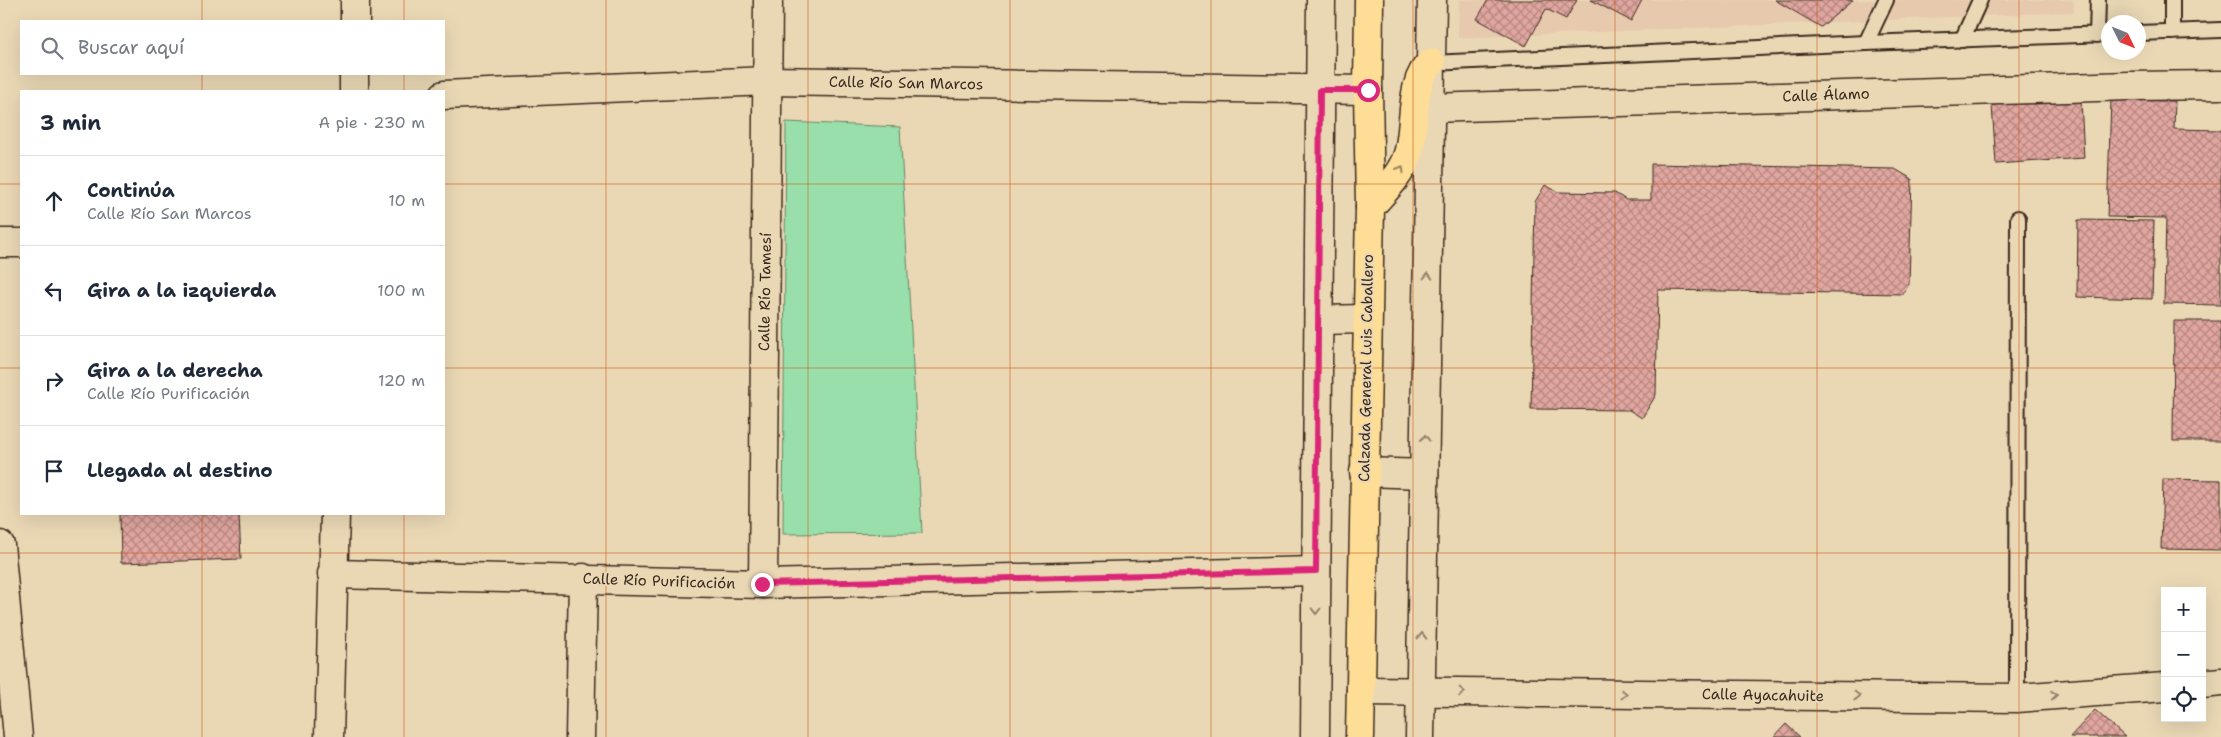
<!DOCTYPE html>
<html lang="es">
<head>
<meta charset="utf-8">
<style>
	:root { --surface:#fff; --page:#f2f2f3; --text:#1f2937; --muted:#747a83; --line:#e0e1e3 }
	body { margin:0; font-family:"Shantell Sans",sans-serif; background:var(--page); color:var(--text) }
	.controls { position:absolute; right:15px; bottom:15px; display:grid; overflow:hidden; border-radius:0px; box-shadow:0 5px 20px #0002 }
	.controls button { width:45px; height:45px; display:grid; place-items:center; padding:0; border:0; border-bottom:1px solid var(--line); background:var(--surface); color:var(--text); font:25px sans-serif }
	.compass { position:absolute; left:2101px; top:15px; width:45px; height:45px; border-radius:50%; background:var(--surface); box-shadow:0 5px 20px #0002; rotate:133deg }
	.stop { position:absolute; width:15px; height:15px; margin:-11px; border:4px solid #db2777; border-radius:50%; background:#fff }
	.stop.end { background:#db2777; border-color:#fff; box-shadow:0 1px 5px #0008 }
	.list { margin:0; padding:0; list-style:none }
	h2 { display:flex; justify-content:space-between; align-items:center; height:65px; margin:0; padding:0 20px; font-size:21px }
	h2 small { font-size:16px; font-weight:400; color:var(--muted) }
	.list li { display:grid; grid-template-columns:32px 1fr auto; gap:15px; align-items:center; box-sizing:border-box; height:90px; padding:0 20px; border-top:1px solid var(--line) }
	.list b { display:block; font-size:19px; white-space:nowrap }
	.list p { margin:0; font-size:16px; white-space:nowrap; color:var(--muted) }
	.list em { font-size:16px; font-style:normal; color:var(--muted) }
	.icon { flex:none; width:28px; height:28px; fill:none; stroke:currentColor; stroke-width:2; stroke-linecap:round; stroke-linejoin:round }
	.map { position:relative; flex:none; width:2221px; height:737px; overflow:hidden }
	.search { position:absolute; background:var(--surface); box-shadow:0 5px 20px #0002; left:20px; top:20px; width:425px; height:55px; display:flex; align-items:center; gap:12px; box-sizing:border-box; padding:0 18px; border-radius:0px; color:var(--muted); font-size:19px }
	.panel { position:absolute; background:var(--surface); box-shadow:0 5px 20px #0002; left:20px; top:90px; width:425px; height:425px; border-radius:0px }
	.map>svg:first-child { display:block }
	.built { fill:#e7c9ae }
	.green { fill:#99dfac; stroke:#6a8465 }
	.building { fill:url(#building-cross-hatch); stroke:#3b2a1e }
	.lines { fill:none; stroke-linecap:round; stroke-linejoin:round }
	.service-casing { stroke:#3b2a1e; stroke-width:18 }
	.minor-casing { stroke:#3b2a1e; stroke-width:31 }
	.primary-casing { stroke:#3b2a1e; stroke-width:31 }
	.service { stroke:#ead8b5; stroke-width:14 }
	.minor { stroke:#ead8b5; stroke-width:28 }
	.primary { stroke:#fedd96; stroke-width:28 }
	.oneway { stroke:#9c845a }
	.oneway2 { stroke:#92816a }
	.route { stroke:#db2777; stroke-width:6 }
	.grid { fill:none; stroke:#ce520f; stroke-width:1; stroke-opacity:0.55 }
	.labels { text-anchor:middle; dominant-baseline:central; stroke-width:4; stroke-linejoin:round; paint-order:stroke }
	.street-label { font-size:15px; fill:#3b2a1e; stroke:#ead8b5 }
</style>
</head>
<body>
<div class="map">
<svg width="2221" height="737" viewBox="0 0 2221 737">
	<defs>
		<pattern id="building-cross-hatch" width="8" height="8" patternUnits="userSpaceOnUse" patternTransform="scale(1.25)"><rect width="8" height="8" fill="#e0a69f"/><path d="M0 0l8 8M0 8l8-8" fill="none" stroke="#b78781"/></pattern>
	</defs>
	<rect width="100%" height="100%" fill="#ead8b5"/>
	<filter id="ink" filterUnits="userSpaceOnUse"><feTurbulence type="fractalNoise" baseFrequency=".02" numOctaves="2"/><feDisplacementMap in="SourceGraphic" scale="10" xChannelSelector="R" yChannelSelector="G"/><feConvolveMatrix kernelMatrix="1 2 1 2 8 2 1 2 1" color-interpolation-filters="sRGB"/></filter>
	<g filter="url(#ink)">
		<!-- built -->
		<path class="built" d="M1459 0H2073L2074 12 1458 38Z"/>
		<!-- green -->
		<path class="green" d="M786 122 900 127 922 533 783 534Z"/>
		<!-- building -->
		<g class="building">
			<path d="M1488 0H1577L1566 19 1546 9 1526 46 1477 19Z"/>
			<path d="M1591 0H1642L1631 21Z"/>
			<path d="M1775 0H1853L1821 27Z"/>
			<path d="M2081 100 2084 158 1996 164 1992 105Z"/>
			<path d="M2111 100 2175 101 2174 129 2221 130V305L2164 304 2166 218 2107 217Z"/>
			<path d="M1651 164 1895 169 1912 179 1909 284 1903 294 1658 290 1656 395 1642 418 1629 410 1531 409 1535 202 1545 185 1558 192 1615 193 1626 200H1651Z"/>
			<path d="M2078 220 2154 221 2152 299 2077 297Z"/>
			<path d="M2174 321H2221V441H2173Z"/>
			<path d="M2163 479 2221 480V550L2161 549Z"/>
			<path d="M120 514H239L241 559 121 563Z"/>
			<path d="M2095 710 2125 737H2070Z"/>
			<path d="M1786 724 1800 737H1774Z"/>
		</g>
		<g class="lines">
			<!-- service casing -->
			<g class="service-casing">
				<g id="service">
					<path d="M2172 0V32"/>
					<path d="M2138 33 2221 30"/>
					<path d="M2097 35 2098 0"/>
					<path d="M1962 40 1980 0"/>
					<path d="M1866 43 1886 0"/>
					<path d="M1431 63 1866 43 2108 34"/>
					<path d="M2017 698 2018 218"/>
				</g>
			</g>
			<!-- minor casing -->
			<g class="minor-casing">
				<g id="minor">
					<path d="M355 21V0"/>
					<path d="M354 91V74"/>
					<path d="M444 95 767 81 1368 90"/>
					<path d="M1431 108 2129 86 2221 85"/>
					<path d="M0 243H21"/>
					<path d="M1319 320 1366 319"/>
					<path d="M1364 472 1424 474"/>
					<path d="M0 545 18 737"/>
					<path d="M332 574 763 584 1316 571"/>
					<path d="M763 584 768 0"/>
					<path d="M2202 684 2221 682"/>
					<path d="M1361 691 2017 698 2165 687"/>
					<path d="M329 737 335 514"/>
					<path d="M580 737 583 578"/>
					<path d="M1315 737 1321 0"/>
					<path d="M1420 737 1432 0"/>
				</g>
			</g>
			<!-- primary casing -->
			<g class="primary-casing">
				<g id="primary">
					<path d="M1370 207C1383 192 1400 176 1407 157 1417 131 1408 81 1431 63"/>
					<path d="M1360 737 1370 207 1368 90 1369 0"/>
				</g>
			</g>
			<!-- service -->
			<use href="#service" class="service"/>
			<!-- minor -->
			<use href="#minor" class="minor"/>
			<!-- primary -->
			<use href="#primary" class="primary"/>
		</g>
		<!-- one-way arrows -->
		<defs><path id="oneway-chevron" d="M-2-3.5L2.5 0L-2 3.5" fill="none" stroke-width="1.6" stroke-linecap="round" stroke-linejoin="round" transform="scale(1.25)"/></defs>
		<use class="oneway" href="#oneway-chevron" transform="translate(1401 169) rotate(-60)"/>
		<g class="oneway2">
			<use href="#oneway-chevron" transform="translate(1428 276) rotate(-89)"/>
			<use href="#oneway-chevron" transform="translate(1425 438) rotate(-89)"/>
			<use href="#oneway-chevron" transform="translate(1316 611) rotate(91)"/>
			<use href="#oneway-chevron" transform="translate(1422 636) rotate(-89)"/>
			<use href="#oneway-chevron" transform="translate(1462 692) rotate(1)"/>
			<use href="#oneway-chevron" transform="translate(1624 694) rotate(1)"/>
			<use href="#oneway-chevron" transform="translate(2054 695) rotate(-4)"/>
			<use href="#oneway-chevron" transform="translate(1857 696) rotate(1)"/>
		</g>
	</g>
	<g class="lines" filter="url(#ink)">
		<!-- route -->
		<path class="route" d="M762 584 1316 571 1320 90H1368"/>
	</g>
	<!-- grid -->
	<path class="grid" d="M202 0V21M404 0V21M606 0V737M808 0V737M1010 0V737M1211 0V737M1413 0V737M1615 0V737M1817 0V737M2019 0V737M202 74V91M404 74V91M0 184H21M444 184H2221M0 368H21M444 368H2221M202 514V737M404 514V737M0 553H2221"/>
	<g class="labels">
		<!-- street labels -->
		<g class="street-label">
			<text transform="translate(906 83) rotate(1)">Calle Río San Marcos</text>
			<text transform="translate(1826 95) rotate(-2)">Calle Álamo</text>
			<text transform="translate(765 292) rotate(-89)">Calle Río Tamesí</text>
			<text transform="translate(1366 368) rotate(-89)">Calzada General Luis Caballero</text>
			<text transform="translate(659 581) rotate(2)">Calle Río Purificación</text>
			<text transform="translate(1763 695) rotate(1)">Calle Ayacahuite</text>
		</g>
	</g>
</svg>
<div class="controls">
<button>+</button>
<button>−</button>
<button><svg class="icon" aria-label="locate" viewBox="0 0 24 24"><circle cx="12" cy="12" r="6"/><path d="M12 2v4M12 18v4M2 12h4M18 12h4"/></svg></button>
</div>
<svg class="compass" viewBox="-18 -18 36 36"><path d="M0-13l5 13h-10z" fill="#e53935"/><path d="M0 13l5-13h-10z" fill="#747a83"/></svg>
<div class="stop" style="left:1368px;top:90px"></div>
<div class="stop end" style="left:762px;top:584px"></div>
<div class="search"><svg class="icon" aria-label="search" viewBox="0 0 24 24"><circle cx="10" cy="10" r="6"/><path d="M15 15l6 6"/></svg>Buscar aquí</div>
<section class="panel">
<h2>3 min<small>A pie · 230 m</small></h2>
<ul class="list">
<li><svg class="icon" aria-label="ahead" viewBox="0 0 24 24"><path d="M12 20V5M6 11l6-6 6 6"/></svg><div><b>Continúa</b><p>Calle Río San Marcos</p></div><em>10 m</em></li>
<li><svg class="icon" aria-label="left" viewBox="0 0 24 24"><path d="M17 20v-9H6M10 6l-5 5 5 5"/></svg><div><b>Gira a la izquierda</b></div><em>100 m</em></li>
<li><svg class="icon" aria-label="right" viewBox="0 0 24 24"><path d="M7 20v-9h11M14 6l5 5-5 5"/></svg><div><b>Gira a la derecha</b><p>Calle Río Purificación</p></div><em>120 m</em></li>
<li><svg class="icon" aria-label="arrive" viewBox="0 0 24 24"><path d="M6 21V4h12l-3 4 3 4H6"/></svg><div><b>Llegada al destino</b></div></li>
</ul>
</section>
</div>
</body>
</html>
